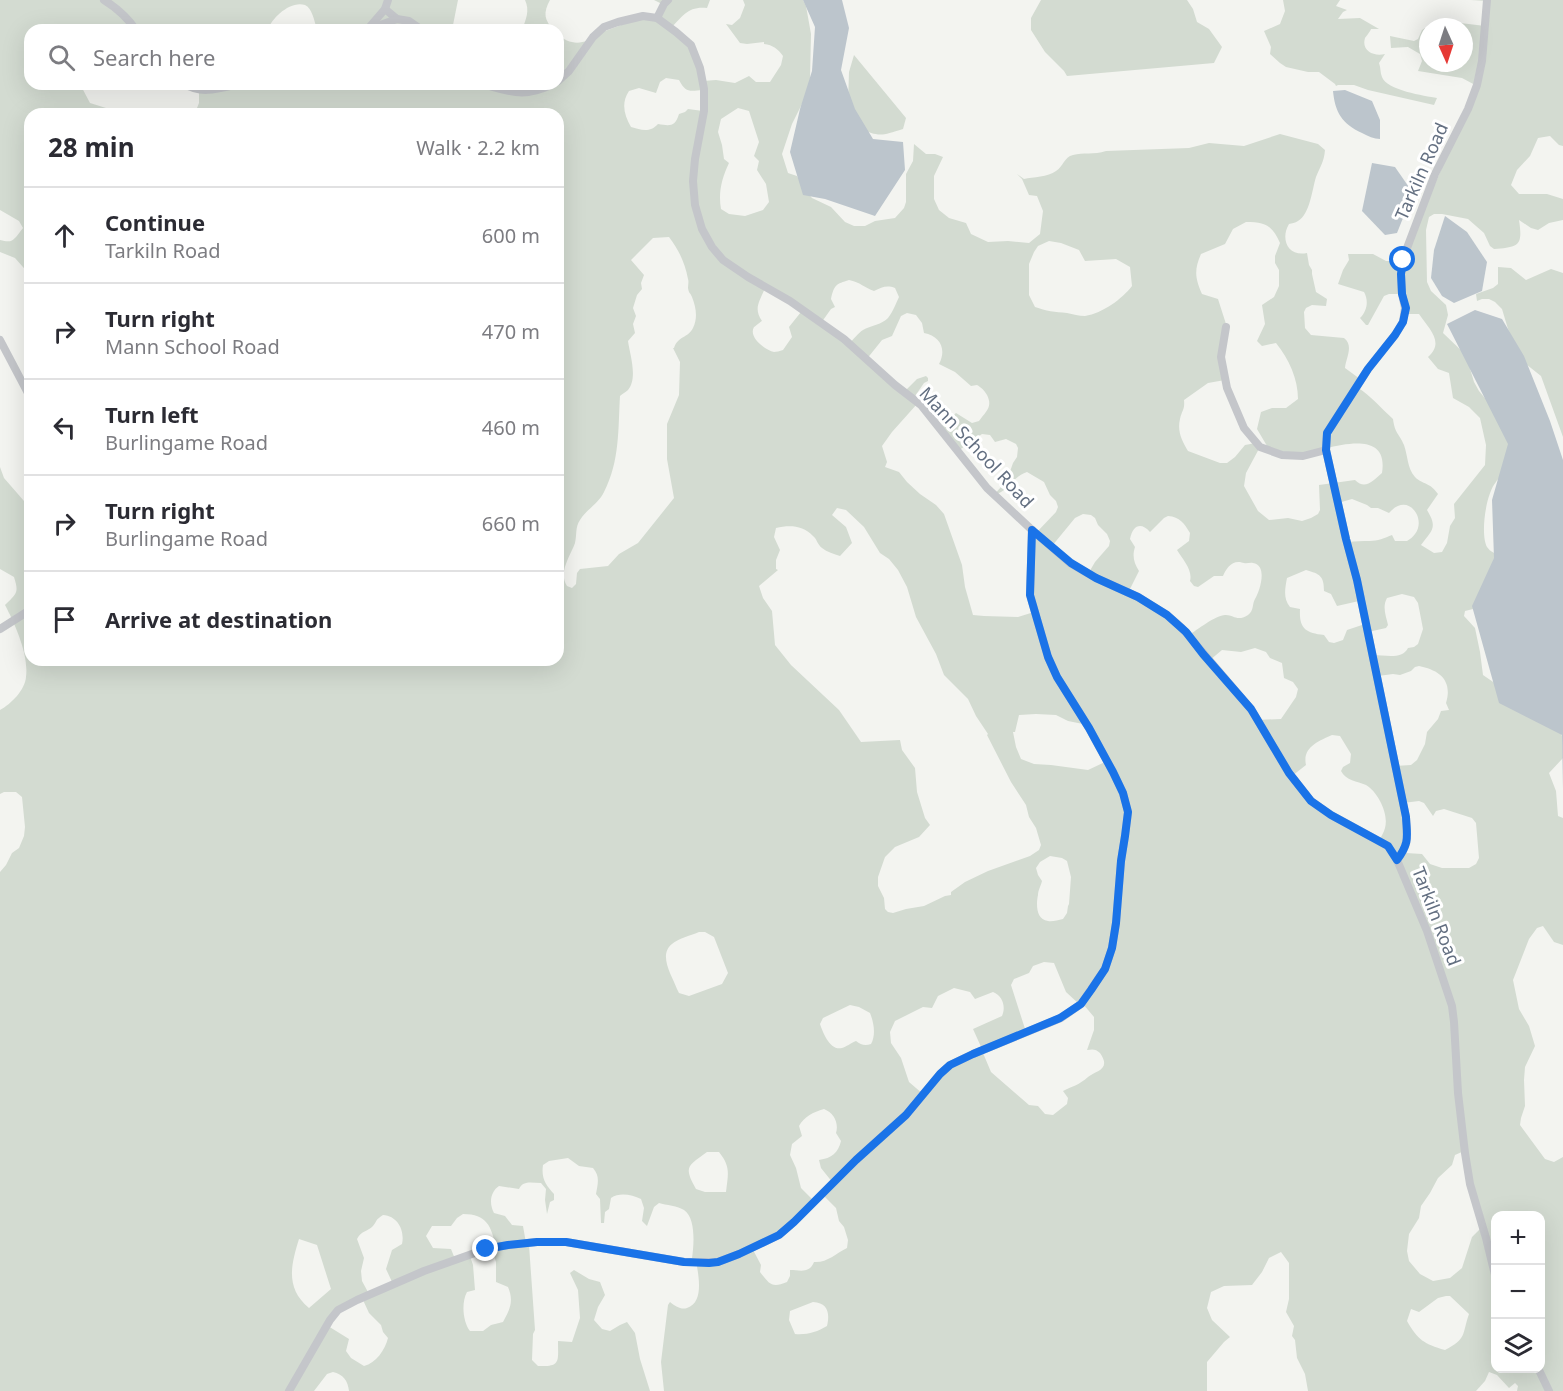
<!DOCTYPE html>
<html lang="en">
<head>
<meta charset="utf-8">
<style>
	:root { --surface:#fff; --page:#f7f7f7; --text:#2b2b33; --muted:#7c7c81; --line:#e1e1e2 }
	body { margin:0; font-family:"Noto Sans",sans-serif; background:var(--page); color:var(--text) }
	.controls { position:absolute; right:18px; bottom:18px; display:grid; overflow:hidden; border-radius:12px; box-shadow:0 6px 24px #0002 }
	.controls button { width:54px; height:54px; display:grid; place-items:center; padding:0; border:0; border-bottom:2px solid var(--line); background:var(--surface); color:var(--text); font:30px sans-serif }
	.compass { position:absolute; left:1419px; top:18px; width:54px; height:54px; border-radius:50%; background:var(--surface); box-shadow:0 6px 24px #0002; rotate:177deg }
	.stop { position:absolute; width:18px; height:18px; margin:-14px; border:4px solid #1a73e8; border-radius:50%; background:#fff }
	.stop.end { background:#1a73e8; border-color:#fff; box-shadow:0 2px 6px #0008 }
	.list { margin:0; padding:0; list-style:none }
	h2 { display:flex; justify-content:space-between; align-items:center; height:78px; margin:0; padding:0 24px; font-size:26px }
	h2 small { font-size:20px; font-weight:400; color:var(--muted) }
	.list li { display:grid; grid-template-columns:39px 1fr auto; gap:18px; align-items:center; box-sizing:border-box; height:96px; padding:0 24px; border-top:2px solid var(--line) }
	.list b { display:block; font-size:22px; white-space:nowrap }
	.list p { margin:0; font-size:20px; white-space:nowrap; color:var(--muted) }
	.list em { font-size:20px; font-style:normal; color:var(--muted) }
	.icon { flex:none; width:33px; height:33px; fill:none; stroke:currentColor; stroke-width:2; stroke-linecap:round; stroke-linejoin:round }
	.map { position:relative; flex:none; width:1563px; height:1391px; overflow:hidden }
	.search { position:absolute; background:var(--surface); box-shadow:0 6px 24px #0002; left:24px; top:24px; width:540px; height:66px; display:flex; align-items:center; gap:15px; box-sizing:border-box; padding:0 21px; border-radius:18px; color:var(--muted); font-size:22px }
	.panel { position:absolute; background:var(--surface); box-shadow:0 6px 24px #0002; left:24px; top:108px; width:540px; height:558px; border-radius:18px }
	.map>svg:first-child { display:block }
	.green { fill:#d3dbd1; fill-rule:evenodd }
	.water { fill:#bcc5cc }
	.lines { fill:none; stroke-linecap:round; stroke-linejoin:round }
	.minor { stroke:#c4c6ca; stroke-width:8 }
	.route { stroke:#1a73e8; stroke-width:8 }
	.labels { text-anchor:middle; dominant-baseline:central; stroke-width:6; stroke-linejoin:round; paint-order:stroke }
	.street-label { font-size:18px; fill:#636f81; stroke:#fff }
</style>
</head>
<body>
<div class="map">
<svg width="1563" height="1391" viewBox="0 0 1563 1391">
	<rect width="100%" height="100%" fill="#f3f4f0"/>
	<!-- green -->
	<g class="green">
		<path d="M0 0H458L453 25 456 30H323L316 26C314 20 312 8 305 5 291 0 271 18 268 30H30V84H80L90 103 106 108 108 114H30V275L15 258 0 252V240C14 244 14 239 23 228L19 221 0 210Z"/>
		<path d="M525 0H550C543 13 544 20 554 30H522C526 19 530 11 525 0Z"/>
		<path d="M654 0H710L707 8C688 6 683 16 671 28L688 43 703 81 716 80 735 83 749 76 756 82H770L781 65 783 56C778 49 773 45 764 44V42L747 44 740 43 726 24 732 25 740 18 745 5 743 0H803L806 6 811 34 810 79 806 96 792 124 782 154 788 173 797 176 805 190 812 198 831 207 845 222 854 226H865L875 221 895 218 904 208 906 202V174L913 161 914 144 926 154H935L943 157 934 176V199L939 210 949 218 966 223 971 234 988 242 1008 241 1029 243 1040 234 1043 211 1037 196 1029 195 1022 179 1017 174 1024 179C1033 177 1048 177 1056 171 1063 167 1064 157 1073 155 1083 152 1094 155 1106 151L1189 148 1209 143 1244 146 1280 134 1318 144 1325 150C1324 162 1320 167 1316 177 1312 190 1310 214 1298 221 1295 223 1292 223 1289 224 1280 239 1288 257 1307 253L1309 265 1312 270V274L1316 292 1327 299 1326 306 1312 305 1306 308 1304 312 1305 328 1311 335 1344 338C1354 346 1346 357 1345 368L1360 379 1357 387C1371 396 1381 408 1393 419 1395 434 1399 433 1404 445 1408 456 1407 468 1415 477 1423 485 1430 482 1438 494L1427 510C1438 528 1432 530 1421 545L1434 553 1442 552 1447 543 1450 526 1455 518 1454 504 1485 465 1486 445 1480 418 1469 407 1453 398 1449 373 1438 369 1428 357C1445 342 1429 329 1419 314H1405L1402 294H1389L1384 296 1368 325H1366L1360 318C1367 311 1369 301 1364 292L1338 284 1343 270 1349 260 1348 254H1373L1386 261H1402L1477 86 1462 78 1418 71 1422 61 1420 54 1408 47 1391 48 1390 36 1414 41 1418 39 1422 30 1425 28 1428 33V63H1464V27H1451L1452 22 1485 26 1487 1 1471 0H1563V146L1559 145 1550 136 1538 138 1530 156 1517 170 1511 185 1519 194H1547L1563 199V220L1549 223 1538 230 1531 228 1519 220C1523 246 1519 247 1494 249L1490 246 1484 233 1468 219 1442 214H1434L1429 217 1426 230 1427 282 1431 291 1446 305 1448 315 1443 333 1466 355 1474 382 1479 391 1498 414 1510 433 1507 472C1504 475 1498 478 1496 482 1486 493 1480 534 1487 547 1490 551 1491 551 1494 553L1495 556 1477 608 1465 611 1464 616 1475 628 1480 652 1483 675 1512 695 1554 719 1562 736 1563 758 1549 773 1556 791 1558 816 1563 818V945L1554 942 1543 926 1537 928 1529 939 1513 980 1519 1009 1529 1026 1535 1046 1525 1067 1524 1080 1525 1106 1521 1118 1520 1125 1545 1159 1554 1162 1563 1157V1391H1517L1518 1386 1515 1383 1509 1388 1497 1375 1489 1372 1485 1381 1476 1391H1308L1305 1374 1297 1358 1295 1340 1292 1336 1294 1326 1286 1312 1289 1299V1263L1281 1252 1269 1258 1262 1272 1252 1285 1224 1286 1211 1292 1207 1308 1212 1320 1230 1337 1224 1342 1207 1362V1391H664L661 1362 668 1305 670 1302C675 1306 681 1310 687 1308 705 1302 698 1274 696 1260L692 1258C694 1245 696 1218 684 1210 678 1206 666 1205 659 1203L654 1207 647 1226 642 1221 644 1208 641 1199C632 1195 620 1192 611 1198L609 1209 605 1212 604 1223H601L600 1199 596 1194C598 1183 600 1176 593 1168L579 1166 568 1158 549 1161 543 1165C541 1179 546 1185 554 1194V1200L550 1202 547 1214 545 1200 546 1189 541 1183C532 1183 523 1180 519 1189L499 1186C490 1192 489 1204 494 1213L505 1216 512 1225 523 1226 526 1243 529 1245 535 1330 533 1334 532 1360 538 1366C561 1367 558 1362 558 1341L572 1342 580 1318 578 1290 570 1273 574 1270 589 1279 600 1282 605 1295 598 1307 594 1320 602 1329 610 1331 620 1325 627 1322 635 1333 640 1359 650 1391H349C348 1381 343 1374 333 1372L327 1374 314 1391H0V872L6 865 12 853 19 848 24 836 25 827 22 797 16 792H4L0 794V710C11 704 25 690 26 677 29 655 15 624 5 605 17 593 19 593 14 577L0 569V467L4 478 24 501 30 502V660H558V114H198L197 108 199 103V89L193 84H558V34C569 46 586 45 597 34L643 17 657 19 662 4ZM666 78 679 80C686 93 689 91 703 90V111L688 109 685 112 679 114C675 127 670 126 658 124 650 133 641 130 631 127 624 115 621 103 629 91L639 88 656 93 660 82ZM738 108 749 111 759 142 754 156 759 161 757 170 766 184 769 202 763 210 745 216 729 214 721 209C718 192 722 178 729 163L724 159 722 145 718 132 721 119ZM1246 222C1265 222 1272 225 1280 243L1275 256V263L1279 270V286L1274 297 1262 305 1265 324 1257 341 1262 346 1276 343C1289 359 1298 379 1298 399L1286 408H1272L1261 412 1257 429 1270 451C1279 452 1289 456 1298 455 1323 451 1390 423 1382 473 1373 481 1365 490 1355 480L1319 485 1320 510 1318 514 1311 518 1302 521 1288 518 1269 520 1258 511 1244 486 1246 473 1261 445 1256 443 1245 445 1235 457 1227 463H1220L1188 451C1182 441 1177 431 1180 419 1182 410 1185 410 1184 400L1208 383 1225 380 1223 336 1226 324 1218 299 1202 294C1195 278 1194 270 1201 254L1225 244 1233 229ZM669 237C679 250 685 263 688 279 689 282 688 285 688 288 689 294 690 292 692 297 696 307 698 318 693 328 688 338 678 336 674 348H673L680 362 679 395 667 424V459L674 498 638 543 619 554 608 566 580 569 577 573 576 584 572 588 567 586C558 572 570 557 575 543 577 535 575 527 580 520 586 510 599 503 604 492 620 461 618 429 620 396 622 394 626 392 628 390 638 378 630 355 628 341L635 333 633 324 636 316 633 308 637 295 642 289 641 283 644 275 631 260 653 238ZM1049 241 1061 243 1079 250 1085 261 1116 259 1130 267 1132 286C1122 299 1103 313 1085 316 1079 316 1073 314 1067 313 1055 312 1046 311 1035 307L1029 295V264L1034 252 1038 246ZM849 280C860 282 865 288 874 291 882 287 887 285 895 288L899 297C896 303 893 312 888 318 883 324 870 326 863 330 858 333 853 340 849 344L821 323 831 309 835 307 831 299C834 285 836 284 849 280ZM765 288 801 312 789 327 792 337 783 350C780 351 776 352 774 352 765 350 748 337 754 327 755 327 761 321 762 321 753 308 760 301 765 288ZM907 313 916 315 922 323 924 333C940 336 947 349 939 364L955 372 971 386 977 385C982 388 984 390 987 395 993 407 986 411 979 421L972 423 956 413 939 427 958 451 982 434 990 435 995 442 1006 439 1016 444 1018 448 1017 457 1013 463 1007 480 994 495C1008 492 1013 476 1027 472L1044 482 1050 495 1056 501 1058 507 1056 512 1036 533 1031 535 1034 612 1018 617 984 616 973 615 965 587 962 565 944 514 936 505 920 494 907 482 899 472 885 467 887 462 882 446 892 432 917 404 913 399 924 383 928 381V378L926 376 917 379 903 393 866 360 882 340 892 336 901 316ZM1352 499 1367 505 1371 508H1378L1389 513C1408 491 1427 519 1415 534 1413 537 1410 539 1407 541H1395L1392 535C1385 538 1377 541 1370 541 1362 541 1356 541 1348 542L1338 503ZM837 508 846 510 864 527 880 553 889 559 898 570 907 587 916 617 936 654 944 675 968 699 976 716 988 734 987 735 988 737 1011 782 1026 805 1029 817 1036 828 1041 845 1039 850 1030 856 988 871 965 882 951 892V895L945 896 924 906 906 909 893 913 888 912 885 909 884 898 878 886V877L885 857 895 847 919 837 930 825 925 818 917 792 915 768 902 750 900 740 861 742 839 710 791 665 775 645 772 611 763 598 759 586 778 570 776 569V560L780 550 774 537 776 528C789 525 803 525 813 536 817 539 817 544 822 548 827 552 834 554 840 556L852 543 846 527 832 515ZM1083 514 1091 515 1095 518 1098 525 1107 534 1110 541 1109 546 1095 562 1088 574 1052 546 1075 518ZM1168 516C1180 517 1184 523 1190 533L1189 541 1177 550C1183 560 1193 570 1190 581L1194 586 1198 587 1214 576H1223C1226 569 1231 561 1240 562 1241 562 1242 563 1244 563 1247 564 1250 562 1253 563 1268 565 1260 591 1255 599 1252 604 1254 611 1248 615 1237 622 1234 615 1226 615 1217 614 1197 630 1189 635L1128 593 1139 571C1134 563 1132 556 1135 547L1130 539C1133 525 1141 522 1150 532L1164 518ZM1306 570C1320 574 1324 576 1324 591L1331 594 1337 606 1359 601 1365 624 1347 630 1343 640 1334 643 1329 642 1324 635C1305 633 1299 628 1300 609L1290 607C1283 598 1285 589 1287 578ZM1402 594 1414 597 1418 603 1423 629 1418 644 1414 647 1408 648C1402 660 1385 655 1373 655L1368 632 1386 628 1388 625C1386 616 1382 607 1387 598ZM1255 648 1266 652 1270 658 1282 663 1284 678 1293 682 1298 689 1296 697 1281 719 1256 720 1210 660 1222 650 1241 652ZM1419 666C1439 670 1453 680 1446 703L1449 710 1441 711 1438 719 1427 732 1425 744 1417 760 1411 765 1395 766 1378 676 1393 674 1400 675 1411 671 1415 667ZM1036 714 1056 715 1068 721 1088 725 1105 762 1088 770 1051 765 1034 764 1021 759 1016 747 1013 732H1015L1019 715ZM1332 735 1340 736 1351 754 1350 763 1343 767 1341 771C1346 781 1357 781 1366 785 1378 792 1389 814 1385 828 1384 832 1381 837 1379 841L1310 801 1292 776 1306 765C1302 747 1319 741 1332 735ZM1419 801 1424 803 1433 816 1436 811 1444 809 1472 818 1476 823 1479 858 1476 864 1469 868H1442L1430 864 1422 854 1406 853 1403 803ZM1050 856 1062 858 1067 861 1071 877 1069 904 1068 906 1067 913 1063 919C1058 920 1052 922 1048 921 1036 920 1036 904 1038 895 1038 890 1041 886 1042 881L1038 875 1036 868 1040 862ZM699 932H705L714 937 728 973 722 984 689 996 679 993 677 989C672 976 658 955 672 944 677 939 692 935 699 932ZM1044 962 1054 963 1066 992 1079 1004H1083L1094 1017V1030L1087 1050C1093 1049 1096 1049 1100 1053 1112 1070 1095 1071 1088 1077 1079 1085 1073 1086 1063 1091L1068 1098 1067 1104 1053 1115 1045 1114 1038 1106 1029 1105 991 1072 983 1053 940 1074 923 1094 909 1082 901 1058 891 1043 890 1032 895 1021 923 1007 932 1008 938 996 954 988 970 992 975 999 993 992C1003 996 1006 1007 1002 1016L973 1029 982 1049 1026 1032 1011 985 1014 979 1029 973 1033 966ZM850 1005 859 1007 870 1013C874 1023 876 1035 871 1044 865 1046 861 1045 856 1041 851 1043 846 1047 842 1048 830 1051 823 1033 820 1024L823 1018ZM824 1109C834 1113 839 1123 836 1133L841 1141C838 1153 832 1158 819 1160L821 1168 833 1183 824 1196 836 1208 839 1221 844 1227 848 1240 847 1248C835 1254 827 1263 814 1262 809 1274 800 1270 790 1270V1276L787 1282C771 1289 769 1283 760 1272L761 1265 751 1246 768 1238 794 1221 814 1201 801 1188 796 1168 790 1155 792 1144 802 1136 799 1126C804 1117 813 1112 824 1109ZM1464 1151 1483 1226 1472 1237 1462 1268 1450 1278 1433 1281 1420 1274 1409 1261 1407 1251 1409 1234 1419 1218 1421 1206 1430 1193 1438 1178 1452 1165 1455 1155ZM707 1152H719C731 1167 728 1174 726 1192H705L696 1189C683 1166 688 1166 707 1152ZM463 1214C487 1214 491 1226 496 1247L492 1250 496 1262V1282L508 1287C514 1301 510 1309 503 1322L491 1325 483 1331H470C463 1322 461 1303 467 1292L475 1290 473 1265 470 1256 455 1259 451 1249 433 1248 426 1236 432 1226H451L457 1218ZM383 1215C398 1216 405 1231 402 1244L392 1250 386 1269 393 1284 369 1294 362 1281 361 1271 364 1258 357 1239C362 1230 367 1232 373 1226 377 1221 375 1220 383 1215ZM1496 1216H1540V1368H1496ZM299 1239 317 1245 331 1289 309 1308C285 1288 291 1265 299 1239ZM1446 1296H1450L1469 1314C1462 1334 1467 1339 1445 1350 1424 1344 1418 1340 1407 1321L1411 1309 1419 1312 1438 1298ZM363 1300 369 1313 381 1325 383 1332 388 1338C385 1350 376 1363 364 1366L351 1358 346 1351 349 1339 328 1326 340 1310ZM813 1302C828 1303 830 1313 827 1326 817 1332 807 1335 795 1334L789 1320 790 1311Z"/>
		<path d="M1041 0H1187L1193 9 1197 22 1209 29 1222 47 1214 63 1067 76 1064 71 1045 52 1031 30V18Z"/>
		<path d="M1283 0H1340L1336 6 1347 10 1343 12 1338 19 1360 18 1379 29H1371C1371 30 1366 37 1365 38 1361 51 1374 57 1385 54L1379 63C1381 68 1380 73 1382 77 1386 90 1425 96 1437 98L1434 105 1368 90 1354 85H1338L1336 86 1335 84 1319 72H1308L1286 67 1280 63 1270 54 1271 47 1264 31 1280 24 1285 11Z"/>
		<path d="M854 55 906 118 903 129C881 136 879 137 859 128L848 103 849 72Z"/>
		<path d="M1498 267 1511 268 1526 280 1551 269 1563 273V437L1541 376 1522 361 1508 329 1502 309 1495 302 1489 299H1482L1477 301 1476 294 1493 288 1498 284Z"/>
	</g>
	<!-- water -->
	<g class="water">
		<path d="M803 0H842L849 28 841 70 855 109 873 139 903 142 905 170 875 216 825 199 803 195 790 152 800 109 812 71 815 27Z"/>
		<path d="M1345 90 1372 101 1380 120V139C1374 139 1368 136 1362 133 1342 124 1335 112 1333 91Z"/>
		<path d="M1372 163 1395 167 1413 193 1397 233 1385 235 1362 211Z"/>
		<path d="M1445 216 1467 232 1487 262 1482 291 1454 303 1442 296 1431 278 1434 250Z"/>
		<path d="M1475 310 1502 319 1524 356 1550 421 1563 460V789L1562 735 1499 703 1472 606 1494 558 1492 500 1508 444 1447 324Z"/>
	</g>
	<g class="lines">
		<!-- minor -->
		<g class="minor">
			<path d="M104 0C117 8 127 17 136 30"/>
			<path d="M385 9 397 19 409 21 422 30"/>
			<path d="M657 18 664 4 668 0"/>
			<path d="M369 29 397 19"/>
			<path d="M367 30 385 9 388 0"/>
			<path d="M558 81 569 71 593 37 604 27 618 22 643 16 657 18 676 32 691 45 700 68 704 89V111L695 159 693 181 695 205 702 229 712 247 723 260 748 277 790 301 844 339 895 385 921 405 987 488 1032 530 1070 563 1096 578 1138 597 1167 615 1182 628 1251 709 1289 773 1311 801 1331 815 1388 846 1397 860 1427 931 1452 1006 1454 1022 1458 1093 1465 1153 1470 1184 1486 1238 1496 1279"/>
			<path d="M185 84C201 95 221 88 239 84"/>
			<path d="M486 84 489 86C517 94 527 96 553 84"/>
			<path d="M1226 327 1221 357 1227 388 1244 428 1260 447 1282 455 1303 456 1326 450"/>
			<path d="M0 340 30 397"/>
			<path d="M0 629 30 610"/>
			<path d="M1397 860C1410 843 1407 837 1406 817L1357 580 1346 539 1326 450 1327 433 1368 369 1395 335 1403 322 1405 308 1402 294 1401 274 1404 256 1435 174 1468 109 1477 85 1482 61 1487 0"/>
			<path d="M1538 1368 1549 1391"/>
			<path d="M289 1391 330 1320 338 1310 357 1300 424 1271 486 1249 508 1245 537 1242H566L684 1262H718L739 1254 779 1235 794 1222 856 1160 906 1115 940 1074 950 1065 973 1054 1061 1018 1081 1004 1105 969 1112 948 1116 923 1121 861 1125 836 1128 812 1123 793 1113 772 1089 728 1057 677 1048 657 1030 595 1032 530"/>
		</g>
	</g>
	<g class="lines">
		<!-- route -->
		<path class="route" d="M486 1249 508 1245 537 1242H566L684 1262 709 1263 718 1262 739 1254 779 1235 794 1222 856 1160 906 1115 940 1074 950 1065 973 1054 1060 1018 1081 1004 1091 990 1105 969 1112 948 1116 923 1121 861 1125 836 1128 812 1123 793 1113 772 1089 728 1057 677 1048 657 1030 595 1032 530 1071 563 1096 578 1138 597 1167 615 1186 632 1203 654 1251 709 1289 773 1311 801 1331 815 1388 846 1397 860C1410 842 1407 837 1406 817L1357 580 1346 539 1326 450 1327 433 1368 369 1395 335 1403 322 1406 308 1402 294 1401 274 1403 260"/>
	</g>
	<g class="labels">
		<!-- street labels -->
		<g class="street-label">
			<text transform="translate(1421 171) rotate(-66)">Tarkiln Road</text>
			<text transform="translate(977 447) rotate(47)">Mann School Road</text>
			<text transform="translate(1437 916) rotate(69)">Tarkiln Road</text>
		</g>
	</g>
</svg>
<div class="controls">
<button>+</button>
<button>−</button>
<button><svg class="icon" aria-label="layers" viewBox="0 0 24 24"><path d="M12 4l9 5-9 5-9-5zM3 14l9 5 9-5"/></svg></button>
</div>
<svg class="compass" viewBox="-18 -18 36 36"><path d="M0-13l5 13h-10z" fill="#e53935"/><path d="M0 13l5-13h-10z" fill="#7c7c81"/></svg>
<div class="stop" style="left:1403px;top:260px"></div>
<div class="stop end" style="left:486px;top:1249px"></div>
<div class="search"><svg class="icon" aria-label="search" viewBox="0 0 24 24"><circle cx="10" cy="10" r="6"/><path d="M15 15l6 6"/></svg>Search here</div>
<section class="panel">
<h2>28 min<small>Walk · 2.2 km</small></h2>
<ul class="list">
<li><svg class="icon" aria-label="ahead" viewBox="0 0 24 24"><path d="M12 20V5M6 11l6-6 6 6"/></svg><div><b>Continue</b><p>Tarkiln Road</p></div><em>600 m</em></li>
<li><svg class="icon" aria-label="right" viewBox="0 0 24 24"><path d="M7 20v-9h11M14 6l5 5-5 5"/></svg><div><b>Turn right</b><p>Mann School Road</p></div><em>470 m</em></li>
<li><svg class="icon" aria-label="left" viewBox="0 0 24 24"><path d="M17 20v-9H6M10 6l-5 5 5 5"/></svg><div><b>Turn left</b><p>Burlingame Road</p></div><em>460 m</em></li>
<li><svg class="icon" aria-label="right" viewBox="0 0 24 24"><path d="M7 20v-9h11M14 6l5 5-5 5"/></svg><div><b>Turn right</b><p>Burlingame Road</p></div><em>660 m</em></li>
<li><svg class="icon" aria-label="arrive" viewBox="0 0 24 24"><path d="M6 21V4h12l-3 4 3 4H6"/></svg><div><b>Arrive at destination</b></div></li>
</ul>
</section>
</div>
</body>
</html>
